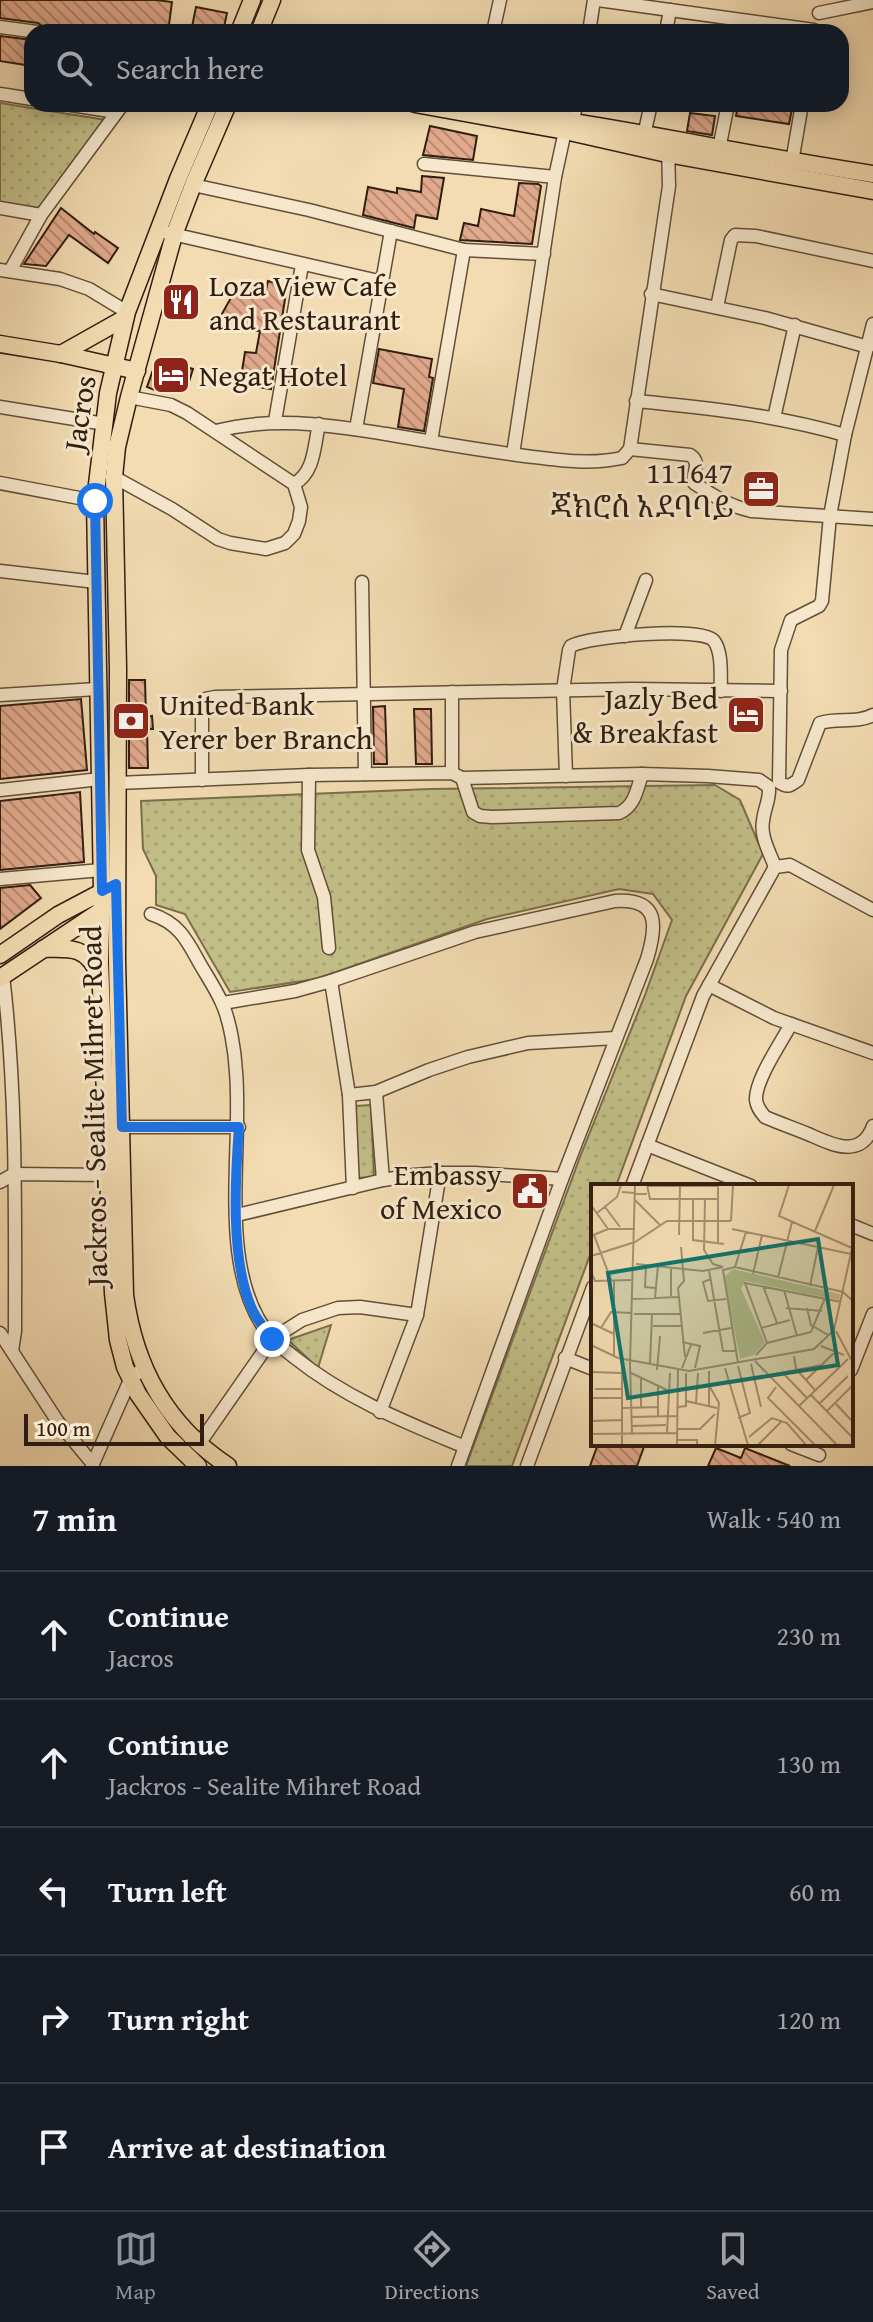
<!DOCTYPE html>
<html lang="en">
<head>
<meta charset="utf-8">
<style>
	:root { --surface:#171b24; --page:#242831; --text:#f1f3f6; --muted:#9ea1a6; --line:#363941; --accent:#8c9099 }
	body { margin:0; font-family:"Gentium Book Plus","Noto Serif Ethiopic",serif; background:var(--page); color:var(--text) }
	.scale { position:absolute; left:24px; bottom:20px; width:180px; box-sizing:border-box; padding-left:8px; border:4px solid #321e11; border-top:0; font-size:22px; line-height:28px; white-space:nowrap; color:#321e11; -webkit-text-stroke:6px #f7e8cd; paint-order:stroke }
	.stop { position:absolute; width:24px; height:24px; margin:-18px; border:6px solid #1a73e8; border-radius:50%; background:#fff }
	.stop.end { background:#1a73e8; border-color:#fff; box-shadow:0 2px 8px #0008 }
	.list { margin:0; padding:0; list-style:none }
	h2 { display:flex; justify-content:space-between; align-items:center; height:104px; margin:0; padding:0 32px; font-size:34px }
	h2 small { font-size:26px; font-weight:400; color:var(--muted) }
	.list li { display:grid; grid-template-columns:52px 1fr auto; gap:24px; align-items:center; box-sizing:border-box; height:128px; padding:0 32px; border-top:2px solid var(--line) }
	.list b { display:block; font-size:30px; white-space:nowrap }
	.list p { margin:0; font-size:26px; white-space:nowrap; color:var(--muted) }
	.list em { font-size:26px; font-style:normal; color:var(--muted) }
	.icon { flex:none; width:44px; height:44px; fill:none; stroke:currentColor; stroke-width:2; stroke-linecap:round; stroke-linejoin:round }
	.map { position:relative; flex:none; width:873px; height:1466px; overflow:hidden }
	.search { position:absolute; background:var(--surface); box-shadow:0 4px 20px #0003; left:24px; right:24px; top:24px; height:88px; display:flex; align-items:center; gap:20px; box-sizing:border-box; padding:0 28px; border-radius:24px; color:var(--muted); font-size:30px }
	.sheet { height:744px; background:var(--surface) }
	nav { display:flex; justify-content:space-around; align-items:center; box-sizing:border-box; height:112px; border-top:2px solid var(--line); background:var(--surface); font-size:22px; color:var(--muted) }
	nav a { display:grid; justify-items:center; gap:4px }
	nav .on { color:var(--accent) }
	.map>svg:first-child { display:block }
	.grass { fill:url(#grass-dots); stroke:#7a6e4c; stroke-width:2 }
	.building { fill:url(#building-back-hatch); stroke:#321e11; stroke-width:2 }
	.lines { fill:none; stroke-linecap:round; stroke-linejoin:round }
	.minor-casing { stroke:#624e39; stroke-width:15 }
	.major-casing { stroke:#321e11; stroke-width:19 }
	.minor { stroke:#f7e8cd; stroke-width:12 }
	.major { stroke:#f3dcb2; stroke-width:16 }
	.route { stroke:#1a73e8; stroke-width:10 }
	.labels { text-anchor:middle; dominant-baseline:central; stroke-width:6; stroke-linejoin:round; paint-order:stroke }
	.poi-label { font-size:30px; fill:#321e11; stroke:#f7e8cd; text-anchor:start }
	.street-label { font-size:30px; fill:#321e11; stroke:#f7e8cd }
	.inset-road { fill:none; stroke:#a69072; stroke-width:2 }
	.view { fill:#0f766e; fill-opacity:0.15; stroke:#0f766e; stroke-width:4 }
	.inset-edge { fill:none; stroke:#321e11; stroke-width:4 }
</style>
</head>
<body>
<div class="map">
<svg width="873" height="1466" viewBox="0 0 873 1466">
	<defs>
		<pattern id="grass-dots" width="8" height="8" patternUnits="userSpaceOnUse" patternTransform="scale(2)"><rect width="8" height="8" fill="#c2be87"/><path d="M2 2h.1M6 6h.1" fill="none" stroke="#a7a374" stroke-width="1.8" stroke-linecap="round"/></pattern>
		<pattern id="building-back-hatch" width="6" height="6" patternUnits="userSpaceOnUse" patternTransform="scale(2)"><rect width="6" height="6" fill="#e2aa8d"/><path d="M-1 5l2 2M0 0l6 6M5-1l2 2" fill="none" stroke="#b88a72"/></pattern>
	</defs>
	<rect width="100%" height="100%" fill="#f3dcb2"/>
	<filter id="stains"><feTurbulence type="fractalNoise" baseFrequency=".0025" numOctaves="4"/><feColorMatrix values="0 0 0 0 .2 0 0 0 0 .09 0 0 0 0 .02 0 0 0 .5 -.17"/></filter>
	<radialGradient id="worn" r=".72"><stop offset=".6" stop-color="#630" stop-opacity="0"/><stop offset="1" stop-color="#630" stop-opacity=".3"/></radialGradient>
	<!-- grass -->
	<g class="grass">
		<path d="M0 103 106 120 44 210 0 203Z"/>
		<path d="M715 785 740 800 763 854 686 996 616 1186H593V1247L512 1466H466L580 1157 645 995 672 920 653 894 619 889 487 919 316 979 230 992 185 914 156 905V876L143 849 141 801 430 789Z"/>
		<path d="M371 1105 374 1177 357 1178 355 1106Z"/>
		<path d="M331 1325 318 1368 288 1340Z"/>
	</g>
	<!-- building -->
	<g class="building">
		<path d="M0 0H156L172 2 168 32H61L46 29 38 23 0 18Z"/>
		<path d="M196 7 227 13 223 32H191Z"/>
		<path d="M0 36 32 40V66L0 61Z"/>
		<path d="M738 104H793L789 124 736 116Z"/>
		<path d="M690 113 715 116 712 135 687 131Z"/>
		<path d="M430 126 477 136 473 160 423 155Z"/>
		<path d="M422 176 444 178 437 219 416 215 414 228 363 215 368 187 397 193V188L421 192Z"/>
		<path d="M519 183 538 184 541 186 532 244 460 240 464 223 478 226 481 209 514 216Z"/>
		<path d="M61 208 94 234 95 232 118 248 108 263 69 235 46 266 24 264Z"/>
		<path d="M268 281 287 286 271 389 240 384 245 352 256 353 260 331 214 328 237 287 266 290Z"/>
		<path d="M379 349 432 359 429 377 433 378 424 431 398 427 404 389 373 383Z"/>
		<path d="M159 361H166L193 369 187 388 166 382 162 393 147 387 154 367Z"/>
		<path d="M129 680H145L146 717 152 716 153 729H147L148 768H129Z"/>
		<path d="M81 699 87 770 0 779V706Z"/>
		<path d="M735 699 758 700V732H735Z"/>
		<path d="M385 706 387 764H374L373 707Z"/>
		<path d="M414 709H431L432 764H416Z"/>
		<path d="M80 792 84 862 0 870V801Z"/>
		<path d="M30 885 41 898 0 929V888Z"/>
		<path d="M598 1444H645L637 1466H590Z"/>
		<path d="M716 1448 741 1458 745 1448 790 1466H708Z"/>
	</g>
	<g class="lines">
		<!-- minor casing -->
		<g class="minor-casing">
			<g id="minor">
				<path d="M598 0 814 30"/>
				<path d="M819 13 873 2"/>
				<path d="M0 27 37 32"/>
				<path d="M493 32 500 0"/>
				<path d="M589 32 594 0"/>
				<path d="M666 32 670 10"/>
				<path d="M0 94 32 99"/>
				<path d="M65 104 116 112"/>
				<path d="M573 122 576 104"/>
				<path d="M644 135 651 104"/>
				<path d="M719 149 728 104"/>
				<path d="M792 162 802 104"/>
				<path d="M424 164 555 177"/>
				<path d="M193 185 309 210 464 250 544 254"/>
				<path d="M0 208 41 215"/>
				<path d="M168 233 383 282"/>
				<path d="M0 270 60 279 89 289 127 312"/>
				<path d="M10 271 41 215 123 104"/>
				<path d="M651 294 765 318 868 347"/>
				<path d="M717 307 731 240 735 235 756 236 873 261"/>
				<path d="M873 324 845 435 830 516 822 601 819 606 791 620 781 650 779 782C787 788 790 786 798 780L820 723C838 717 856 724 873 715"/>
				<path d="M636 401C709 408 775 415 845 435"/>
				<path d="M0 407 105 424"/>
				<path d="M774 418 795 325"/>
				<path d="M275 421 302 265"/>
				<path d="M356 429 391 231"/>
				<path d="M216 431C275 416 327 425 386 434 432 442 479 450 525 456 558 460 589 465 622 458L630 449 669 186 668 146"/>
				<path d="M431 441 464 250"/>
				<path d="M630 449 690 455C702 463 692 472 694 483 712 495 729 506 751 511L873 519"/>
				<path d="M513 454 555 177 565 131"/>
				<path d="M114 477 172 509 218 539 230 543 266 549 285 543 294 534 299 521 301 507 294 484 187 413 171 405 129 397"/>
				<path d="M0 483 95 501"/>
				<path d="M294 484C315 472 314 446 319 424"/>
				<path d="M0 571 96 582"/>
				<path d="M362 582 365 774"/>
				<path d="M625 636 646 580"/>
				<path d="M0 695 97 689"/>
				<path d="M452 773V692"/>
				<path d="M309 775 308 850 324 897 329 948"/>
				<path d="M566 776 563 690 569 650 571 646C589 636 703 626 714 641 723 653 720 676 721 691"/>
				<path d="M462 778 473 812 480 816 492 817 619 813C635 806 637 789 642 774"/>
				<path d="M202 780V703L205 699 215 697 632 689 781 691"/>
				<path d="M117 783 309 775 452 773 462 778 642 774 708 776 759 780 769 787C770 800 764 809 763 821 760 836 770 853 775 867"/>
				<path d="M0 790 100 779"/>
				<path d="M0 879 101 870"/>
				<path d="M151 914C179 923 187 940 200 964 207 976 215 988 221 1001 230 1019 235 1052 236 1072 243 1152 216 1273 271 1337 277 1345 287 1351 294 1357 345 1398 405 1422 465 1447"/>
				<path d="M3 976C17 1093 15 1213 15 1331L12 1351"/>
				<path d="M331 981 349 1095 353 1188"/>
				<path d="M709 985 774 1018 873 1053"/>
				<path d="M223 1003 295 991 331 981 475 932 615 901C660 898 657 926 647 959L562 1179 458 1466"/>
				<path d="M791 1024C781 1043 755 1080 756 1100 757 1108 761 1112 765 1117 779 1123 793 1128 808 1134 831 1144 861 1160 873 1126"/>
				<path d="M376 1092 383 1180"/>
				<path d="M349 1095 376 1092 429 1070 468 1057 528 1043 616 1038"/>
				<path d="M122 1127H239"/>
				<path d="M647 1145 751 1186"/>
				<path d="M0 1182 14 1174 108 1175"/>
				<path d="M632 1186 703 996 775 867 790 865 873 910"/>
				<path d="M237 1215 383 1180 414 1175 440 1173H475L562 1179"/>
				<path d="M851 1225 873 1234"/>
				<path d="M0 1333 58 1422 93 1464"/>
				<path d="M565 1358 593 1369"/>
				<path d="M851 1370 873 1314"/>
				<path d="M380 1412 417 1315 440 1173"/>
				<path d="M199 1444 272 1339 302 1320 338 1308 360 1307 417 1315"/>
				<path d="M791 1444 819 1455"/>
				<path d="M92 1466 130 1380 143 1368"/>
				<path d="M527 1466 593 1287"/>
			</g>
		</g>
		<!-- major casing -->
		<g class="major-casing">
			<g id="major">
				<path d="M239 32 252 0"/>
				<path d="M259 32 272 0"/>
				<path d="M228 104 193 185 174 235 129 397 117 447 114 477 118 668 117 960 125 1295C135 1367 166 1425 228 1466"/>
				<path d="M415 104 565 131 667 154 873 191"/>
				<path d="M494 104 568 119 573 122C673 138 772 159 873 174"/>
				<path d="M0 344 61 354 137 371"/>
				<path d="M61 354 125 318"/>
				<path d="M43 949C70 948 88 946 99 976"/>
				<path d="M0 955 58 915 111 887"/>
				<path d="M0 978 108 906"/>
				<path d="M198 1466 168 1437 138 1394 125 1367 118 1340 113 1293 108 1175 100 962 102 891 95 501 108 393 127 312 178 179 210 104"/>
			</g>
		</g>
		<!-- minor -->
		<use href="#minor" class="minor"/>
		<!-- major -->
		<use href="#major" class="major"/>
	</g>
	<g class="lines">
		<!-- route -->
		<path class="route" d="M95 501 102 891 116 884 122 1127H239C235 1180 230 1266 254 1313 259 1322 266 1331 272 1339"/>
	</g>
	<!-- icons -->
	<defs>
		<g id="restaurant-square" transform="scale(2)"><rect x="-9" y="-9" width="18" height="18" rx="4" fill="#8f2418" stroke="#f7e8cd"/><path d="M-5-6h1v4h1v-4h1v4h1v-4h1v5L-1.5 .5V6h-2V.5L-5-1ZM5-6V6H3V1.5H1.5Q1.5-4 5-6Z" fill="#fff"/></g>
		<g id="hotel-square" transform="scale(2)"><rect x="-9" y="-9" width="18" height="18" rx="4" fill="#8f2418" stroke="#f7e8cd"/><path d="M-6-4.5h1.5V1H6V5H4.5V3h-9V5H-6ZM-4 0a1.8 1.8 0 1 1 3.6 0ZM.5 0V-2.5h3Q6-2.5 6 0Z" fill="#fff"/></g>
		<g id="office-square" transform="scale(2)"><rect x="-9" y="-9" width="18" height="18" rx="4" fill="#8f2418" stroke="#f7e8cd"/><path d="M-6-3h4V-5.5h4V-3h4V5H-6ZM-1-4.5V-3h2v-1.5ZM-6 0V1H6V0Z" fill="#fff"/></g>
		<g id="bank-square" transform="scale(2)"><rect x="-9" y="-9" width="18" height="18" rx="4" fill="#8f2418" stroke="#f7e8cd"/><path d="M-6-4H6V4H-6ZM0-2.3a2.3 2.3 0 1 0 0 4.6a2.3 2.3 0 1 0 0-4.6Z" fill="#fff"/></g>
		<g id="civic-square" transform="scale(2)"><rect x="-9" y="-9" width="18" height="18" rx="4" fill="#8f2418" stroke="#f7e8cd"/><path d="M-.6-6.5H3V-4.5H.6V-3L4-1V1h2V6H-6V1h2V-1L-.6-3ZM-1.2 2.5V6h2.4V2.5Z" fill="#fff"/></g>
	</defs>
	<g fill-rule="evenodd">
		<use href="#restaurant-square" x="181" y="302"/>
		<use href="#hotel-square" x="171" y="375"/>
		<use href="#office-square" x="761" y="489"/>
		<use href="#hotel-square" x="746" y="715"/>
		<use href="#bank-square" x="131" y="721"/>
		<use href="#civic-square" x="530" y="1191"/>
	</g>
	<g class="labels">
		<!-- poi labels -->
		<g class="poi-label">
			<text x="209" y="285">Loza View Cafe<tspan x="209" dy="34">and Restaurant</tspan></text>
			<text x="199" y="375">Negat Hotel</text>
			<text x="733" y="472" text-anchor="end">111647<tspan x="733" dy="34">ጃክሮስ አደባባይ</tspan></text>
			<text x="718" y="698" text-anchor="end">Jazly Bed<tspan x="718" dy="34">&amp; Breakfast</tspan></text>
			<text x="159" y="704">United Bank<tspan x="159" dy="34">Yerer ber Branch</tspan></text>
			<text x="502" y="1174" text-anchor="end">Embassy<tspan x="502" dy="34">of Mexico</tspan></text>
		</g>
		<!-- street labels -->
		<g class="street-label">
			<text transform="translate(79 413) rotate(-81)">Jacros</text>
			<text transform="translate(93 1106) rotate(-91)">Jackros - Sealite Mihret Road</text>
		</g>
	</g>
	<!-- overview -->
	<g transform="translate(591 1184)">
		<rect width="262" height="262" fill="#f3dcb2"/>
		<path d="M142 85 249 110 248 116 154 97 150 105 174 158 163 171 149 175 133 93Z" fill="#c2be87"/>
		<path class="inset-road" d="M56 1 59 15H127M198 1 188 32 261 64M56 2H127M31 8 56 10M102 15V56L133 60M114 15 113 66 122 80 132 83M44 16 70 42M0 21 17 45M14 23 29 43M6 29 26 13 30 1M140 37 142 1M141 45 260 70M224 47 243 1M3 51 20 96M88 51 89 2M0 52 17 45H44M127 58V1M90 63 93 97 87 104 94 173M0 72 44 58 76 37H140M45 80 112 87 132 83M55 81 54 103 65 104M144 83 155 48M118 86 132 167H144M0 88 4 97 40 96M162 90 171 51M187 94 201 38M120 95 112 98 117 117 135 115M23 96V172M172 102 186 139M219 102 227 63M193 106 206 152M80 112V83M64 114 67 81M42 115 87 113M195 124 231 127M216 124 220 141 237 151M43 130H90M0 139 23 150M62 142H90M10 144 20 128 41 129M170 144 199 136M245 147 262 179M112 149 140 144M91 158 109 162 104 184M176 159 154 99 250 118M0 161 27 174 98 187 223 165 243 146 262 60M230 162 253 171M165 171 176 159 220 148 234 114M203 172 205 185 224 206M164 177 246 261M31 178V261M39 179 41 250M39 179 44 1M147 179 132 86 144 83 252 108 262 117M59 180 61 130M160 180 170 223M147 182 159 229 147 234M91 184 100 161M134 184 157 261M66 186 69 152M0 188 30 189M191 188 216 214M40 189 76 206M178 191 231 181M50 195V224M215 196 245 167M67 203V233M119 203 128 219 124 261M185 203 177 214 224 261M4 205H30M220 211 262 254M0 214H30M95 217 126 224M105 219 107 189M228 220 257 192M245 220 262 238M118 222V187M208 222 257 175M87 223 95 222V189M31 224 67 223M236 227 262 201M41 233 86 232M0 237 31 236M41 242 75 241M86 245H109L124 230M0 250 86 249M76 250 79 189M158 253 181 234 196 239 215 261M86 256H106V261M86 261 87 186M167 261 191 237"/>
		<path class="view" d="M227 55 247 181 37 214 17 89Z"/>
		<rect width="262" height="262" class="inset-edge"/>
	</g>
	<rect width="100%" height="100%" filter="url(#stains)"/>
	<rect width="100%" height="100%" fill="url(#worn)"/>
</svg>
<div class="scale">100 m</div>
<div class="stop" style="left:95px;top:501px"></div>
<div class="stop end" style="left:272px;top:1339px"></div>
<div class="search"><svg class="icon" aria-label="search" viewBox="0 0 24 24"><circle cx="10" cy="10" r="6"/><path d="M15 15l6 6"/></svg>Search here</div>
</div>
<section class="sheet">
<h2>7 min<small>Walk · 540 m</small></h2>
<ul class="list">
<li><svg class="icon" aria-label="ahead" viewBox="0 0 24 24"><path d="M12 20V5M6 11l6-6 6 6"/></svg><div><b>Continue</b><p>Jacros</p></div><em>230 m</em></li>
<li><svg class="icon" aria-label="ahead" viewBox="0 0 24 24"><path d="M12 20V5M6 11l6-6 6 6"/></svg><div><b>Continue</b><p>Jackros - Sealite Mihret Road</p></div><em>130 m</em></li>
<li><svg class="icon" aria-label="left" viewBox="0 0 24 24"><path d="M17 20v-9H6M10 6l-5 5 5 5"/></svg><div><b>Turn left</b></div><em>60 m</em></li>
<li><svg class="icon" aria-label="right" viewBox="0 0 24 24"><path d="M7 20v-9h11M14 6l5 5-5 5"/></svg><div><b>Turn right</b></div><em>120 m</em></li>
<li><svg class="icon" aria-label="arrive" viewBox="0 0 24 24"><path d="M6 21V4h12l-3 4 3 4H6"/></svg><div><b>Arrive at destination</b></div></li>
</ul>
</section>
<nav>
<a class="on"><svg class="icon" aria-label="map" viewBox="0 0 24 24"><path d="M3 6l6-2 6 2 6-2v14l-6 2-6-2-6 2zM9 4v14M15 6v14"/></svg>Map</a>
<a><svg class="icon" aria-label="directions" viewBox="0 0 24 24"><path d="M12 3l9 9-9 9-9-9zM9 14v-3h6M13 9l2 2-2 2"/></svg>Directions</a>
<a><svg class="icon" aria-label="saved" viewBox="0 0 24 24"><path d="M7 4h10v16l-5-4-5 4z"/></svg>Saved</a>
</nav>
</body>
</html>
